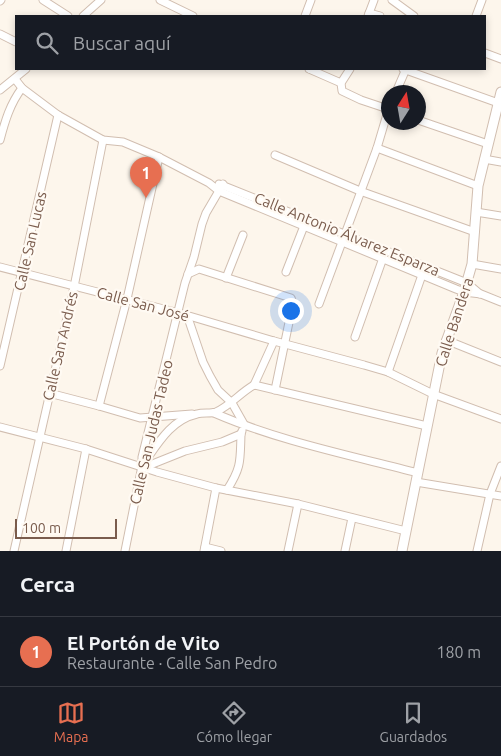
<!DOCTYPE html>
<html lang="es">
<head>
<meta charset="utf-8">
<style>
	:root { --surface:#171b24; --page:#242831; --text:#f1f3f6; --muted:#9ea1a6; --line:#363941; --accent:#e76f51 }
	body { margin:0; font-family:Ubuntu,sans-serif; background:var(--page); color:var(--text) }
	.compass { position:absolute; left:381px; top:85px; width:45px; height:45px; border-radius:50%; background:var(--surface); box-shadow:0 2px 8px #0003; rotate:11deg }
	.scale { position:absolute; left:15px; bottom:12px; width:102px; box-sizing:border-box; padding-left:5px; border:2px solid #7a5c4d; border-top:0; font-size:14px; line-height:18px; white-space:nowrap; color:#7a5c4d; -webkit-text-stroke:4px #fffaf3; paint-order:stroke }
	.you { position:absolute; left:290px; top:310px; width:18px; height:18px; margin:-12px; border:4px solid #fff; border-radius:50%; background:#1a73e8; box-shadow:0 0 0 8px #1a73e833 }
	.badge { display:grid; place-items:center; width:32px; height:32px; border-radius:50%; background:var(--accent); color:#fff; font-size:16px; font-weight:700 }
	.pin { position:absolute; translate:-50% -41px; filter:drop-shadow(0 1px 2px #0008) }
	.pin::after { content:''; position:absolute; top:26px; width:18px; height:15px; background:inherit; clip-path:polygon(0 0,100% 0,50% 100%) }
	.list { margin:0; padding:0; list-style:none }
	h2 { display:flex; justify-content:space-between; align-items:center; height:65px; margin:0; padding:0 20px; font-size:21px }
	h2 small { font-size:16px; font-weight:400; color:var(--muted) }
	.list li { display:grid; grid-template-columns:32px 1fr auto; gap:15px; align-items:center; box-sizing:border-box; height:70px; padding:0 20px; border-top:1px solid var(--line) }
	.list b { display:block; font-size:19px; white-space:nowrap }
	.list p { margin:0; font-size:16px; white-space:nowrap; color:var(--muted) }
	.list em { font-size:16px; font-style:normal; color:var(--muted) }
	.icon { flex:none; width:28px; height:28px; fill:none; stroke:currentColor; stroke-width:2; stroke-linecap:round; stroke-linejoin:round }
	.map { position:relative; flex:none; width:501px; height:551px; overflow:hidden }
	.search { position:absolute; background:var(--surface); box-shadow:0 2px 8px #0003; left:15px; right:15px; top:15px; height:55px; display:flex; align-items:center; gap:12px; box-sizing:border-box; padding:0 18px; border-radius:0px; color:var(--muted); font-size:19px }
	.sheet { height:135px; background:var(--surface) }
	nav { display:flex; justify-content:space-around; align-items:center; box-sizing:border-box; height:70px; border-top:1px solid var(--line); background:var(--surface); font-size:14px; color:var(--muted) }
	nav a { display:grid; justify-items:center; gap:2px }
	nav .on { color:var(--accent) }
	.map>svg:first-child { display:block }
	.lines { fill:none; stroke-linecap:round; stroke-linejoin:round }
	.minor-casing { stroke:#d1beb0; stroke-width:9 }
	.tertiary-casing { stroke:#d1beb0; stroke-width:11 }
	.minor { stroke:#fff; stroke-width:7 }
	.tertiary { stroke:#fff; stroke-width:9 }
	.labels { text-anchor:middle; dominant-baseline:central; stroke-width:4.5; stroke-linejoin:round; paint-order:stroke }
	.street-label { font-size:15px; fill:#7a5c4d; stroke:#fffaf3 }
</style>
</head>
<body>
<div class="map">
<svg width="501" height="551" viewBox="0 0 501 551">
	<rect width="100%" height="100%" fill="#fdf6ec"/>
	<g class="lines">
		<!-- minor casing -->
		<g class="minor-casing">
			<g id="minor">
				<path d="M43 0 68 16"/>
				<path d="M160 0 193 16"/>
				<path d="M392 0 414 16"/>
				<path d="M0 1 1 0"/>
				<path d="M369 13 380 16"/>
				<path d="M83 16 101 0"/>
				<path d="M305 16 311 0"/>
				<path d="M368 16 374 0"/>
				<path d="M476 16 482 0"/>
				<path d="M0 34 16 42"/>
				<path d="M485 53 501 59"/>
				<path d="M309 69 341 83"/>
				<path d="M350 69 341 83 342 91 361 100 388 109"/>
				<path d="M403 69 501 104"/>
				<path d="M15 79 22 88 58 115 103 140 123 142 159 157 209 183 219 191 456 289 464 292 481 294 501 302"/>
				<path d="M0 90 26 69"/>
				<path d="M396 92 406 69"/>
				<path d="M418 120 488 144"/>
				<path d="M0 140C5 121 10 104 22 88"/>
				<path d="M377 148 478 186"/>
				<path d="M275 155 360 191 475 232"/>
				<path d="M484 159 501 162"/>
				<path d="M219 184 467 283 480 294"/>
				<path d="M476 212 501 216"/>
				<path d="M472 264 501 269"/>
				<path d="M0 267 179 313 274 341 364 365 388 372 433 394 501 419"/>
				<path d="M286 272 304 226"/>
				<path d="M188 274 199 269 291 298 293 303 275 390"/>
				<path d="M226 278 243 235"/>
				<path d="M319 304 377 148 388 111"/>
				<path d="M187 315 203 362 210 376 218 390 232 403 245 426"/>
				<path d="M355 337 383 258"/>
				<path d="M446 340 501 362"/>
				<path d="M0 366 58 115"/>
				<path d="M388 372 422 275"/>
				<path d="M254 385 274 341"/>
				<path d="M49 393 99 406 140 418 192 414"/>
				<path d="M99 406 127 299 159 157"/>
				<path d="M214 413C279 441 349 455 418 473"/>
				<path d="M0 427 86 449 157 472 216 488 298 504 406 531"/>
				<path d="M142 466C157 445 170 420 197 414 203 412 210 414 216 412 231 405 240 393 254 385L427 426"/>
				<path d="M145 467 185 451 222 442 241 434"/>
				<path d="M416 482 501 496"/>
				<path d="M227 490C242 467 240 460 241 434L242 431"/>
				<path d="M205 547 221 551"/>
				<path d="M14 551 74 287 103 140"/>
				<path d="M66 551 86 449"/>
				<path d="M125 551 142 466V457L185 283 194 257 202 224 206 213 223 184"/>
				<path d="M204 551 216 488"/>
				<path d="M288 551 298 504"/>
				<path d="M345 551 352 518"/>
				<path d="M477 551 490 494 501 466"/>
			</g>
		</g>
		<!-- tertiary casing -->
		<g class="tertiary-casing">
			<path id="tertiary" d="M402 551 442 353 464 292 472 264 478 186 501 92"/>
		</g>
		<!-- minor -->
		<use href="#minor" class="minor"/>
		<!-- tertiary -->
		<use href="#tertiary" class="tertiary"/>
	</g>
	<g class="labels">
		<!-- street labels -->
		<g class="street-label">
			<text transform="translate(347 234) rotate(22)">Calle Antonio Álvarez Esparza</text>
			<text transform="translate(30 241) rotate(-77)">Calle San Lucas</text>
			<text transform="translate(143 304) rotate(15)">Calle San José</text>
			<text transform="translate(454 322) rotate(-72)">Calle Bandera</text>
			<text transform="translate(60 346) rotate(-77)">Calle San Andrés</text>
			<text transform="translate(151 432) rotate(-77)">Calle San Judas Tadeo</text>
		</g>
	</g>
</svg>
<svg class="compass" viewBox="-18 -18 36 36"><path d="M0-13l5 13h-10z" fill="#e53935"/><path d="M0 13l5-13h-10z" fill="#9ea1a6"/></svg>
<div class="scale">100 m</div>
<div class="you"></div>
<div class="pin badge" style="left:146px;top:198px">1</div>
<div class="search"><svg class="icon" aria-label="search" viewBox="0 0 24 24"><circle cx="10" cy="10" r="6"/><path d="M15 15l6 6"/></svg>Buscar aquí</div>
</div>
<section class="sheet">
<h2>Cerca<small></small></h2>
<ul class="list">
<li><span class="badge">1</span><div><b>El Portón de Vito</b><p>Restaurante · Calle San Pedro</p></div><em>180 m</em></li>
</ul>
</section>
<nav>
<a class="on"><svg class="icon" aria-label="map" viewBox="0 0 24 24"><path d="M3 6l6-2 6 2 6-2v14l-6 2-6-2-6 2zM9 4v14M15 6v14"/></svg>Mapa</a>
<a><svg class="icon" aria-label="directions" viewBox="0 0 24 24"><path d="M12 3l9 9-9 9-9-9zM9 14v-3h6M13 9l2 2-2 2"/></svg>Cómo llegar</a>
<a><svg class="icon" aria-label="saved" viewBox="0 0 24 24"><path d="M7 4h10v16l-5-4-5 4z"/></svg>Guardados</a>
</nav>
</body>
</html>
